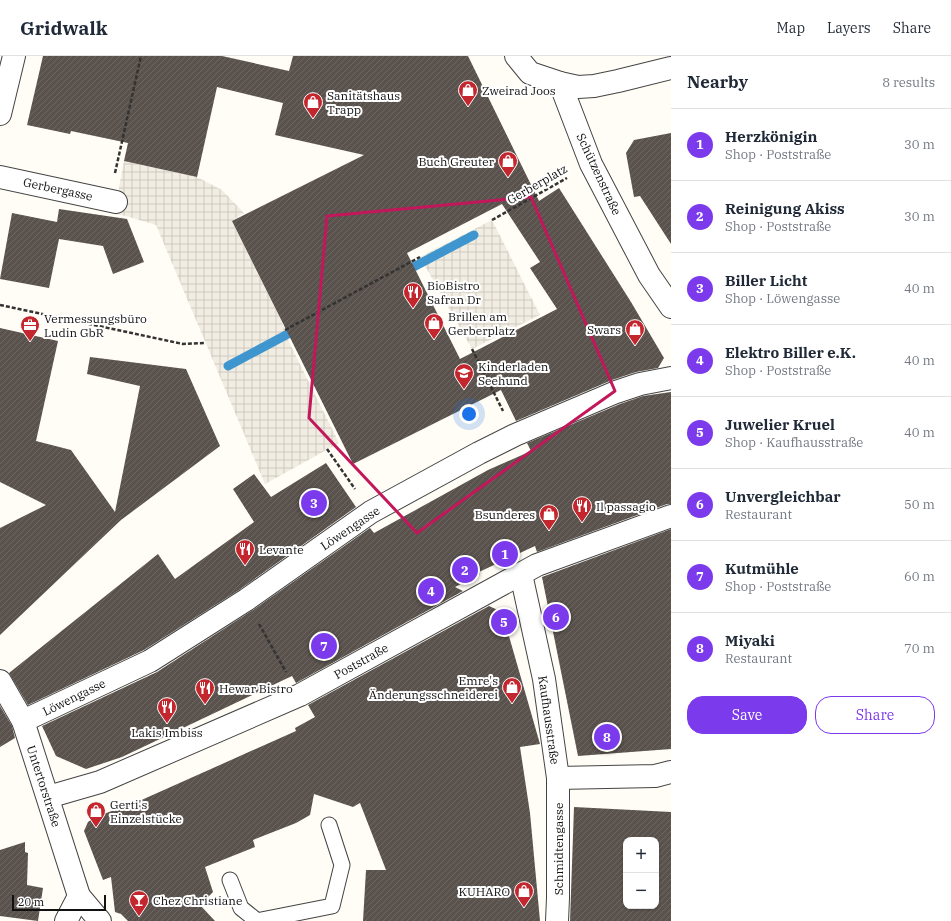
<!DOCTYPE html>
<html lang="en">
<head>
<meta charset="utf-8">
<style>
	:root { --surface:#fff; --page:#f6f6f7; --text:#1f2937; --muted:#747a83; --line:#e0e1e3; --accent:#7c3aed }
	body { margin:0; font-family:"IBM Plex Serif",serif; background:var(--page); color:var(--text) }
	.controls { position:absolute; right:12px; bottom:12px; display:grid; overflow:hidden; border-radius:8px; box-shadow:0 1px 3px #0004 }
	.controls button { width:36px; height:36px; display:grid; place-items:center; padding:0; border:0; border-bottom:1px solid var(--line); background:var(--surface); color:var(--text); font:20px sans-serif }
	.scale { position:absolute; left:12px; bottom:10px; width:94px; box-sizing:border-box; padding-left:4px; border:2px solid #111; border-top:0; font-size:11px; line-height:14px; white-space:nowrap; color:#111; -webkit-text-stroke:3px #fff; paint-order:stroke }
	.you { position:absolute; left:469px; top:358px; width:14px; height:14px; margin:-10px; border:3px solid #fff; border-radius:50%; background:#1a73e8; box-shadow:0 0 0 6px #1a73e833 }
	.badge { display:grid; place-items:center; width:26px; height:26px; border-radius:50%; background:var(--accent); color:#fff; font-size:13px; font-weight:700 }
	.pin { position:absolute; translate:-50% -50%; border:2px solid #fff; box-shadow:0 1px 4px #0006 }
	.list { margin:0; padding:0; list-style:none }
	h2 { display:flex; justify-content:space-between; align-items:center; height:52px; margin:0; padding:0 16px; font-size:17px }
	h2 small { font-size:13px; font-weight:400; color:var(--muted) }
	.list li { display:grid; grid-template-columns:26px 1fr auto; gap:12px; align-items:center; box-sizing:border-box; height:72px; padding:0 16px; border-top:1px solid var(--line) }
	.list b { display:block; font-size:15px; white-space:nowrap }
	.list p { margin:0; font-size:13px; white-space:nowrap; color:var(--muted) }
	.list em { font-size:13px; font-style:normal; color:var(--muted) }
	.actions { display:flex; gap:8px; padding:12px 16px }
	.actions a { flex:1; padding:9px 0; border:1px solid var(--accent); border-radius:16px; text-align:center; font-size:14px; color:var(--accent) }
	.actions .main { background:var(--accent); color:#fff }
	.map { position:relative; flex:none; width:671px; height:865px; overflow:hidden }
	header { display:flex; align-items:center; gap:24px; box-sizing:border-box; height:56px; padding:0 20px; background:var(--surface); border-bottom:1px solid var(--line) }
	header strong { font-size:19px }
	nav { display:flex; gap:22px; margin-inline-start:auto; font-size:14px }
	main { display:flex }
	aside { flex:1; background:var(--surface) }
	.map>svg:first-child { display:block }
	.plaza { fill:url(#plaza-grid) }
	.lines { fill:none; stroke-linecap:round; stroke-linejoin:round }
	.stream { stroke:#3f96cf; stroke-width:9 }
	.building { fill:url(#building-hatch); fill-rule:evenodd }
	.service-casing { stroke:#444; stroke-width:17 }
	.pedestrian-casing { stroke:#444; stroke-width:24 }
	.minor-casing { stroke:#444; stroke-width:24 }
	.path { stroke:#333; stroke-width:2.5; stroke-dasharray:4 2; stroke-linecap:butt }
	.service { stroke:#fff; stroke-width:15 }
	.pedestrian { stroke:#fff; stroke-width:22 }
	.minor { stroke:#fff; stroke-width:22 }
	.marked { fill:none; stroke:#c2185b; stroke-width:3; stroke-linejoin:round }
	.labels { text-anchor:middle; dominant-baseline:central; stroke-width:4; stroke-linejoin:round; paint-order:stroke }
	.poi-label { font-size:12px; fill:#111; stroke:#fff; text-anchor:start }
	.street-label { font-size:12px; fill:#111; stroke:#fff }
</style>
</head>
<body>
<header>
<strong>Gridwalk</strong>
<nav><a>Map</a><a>Layers</a><a>Share</a></nav>
</header>
<main>
<div class="map">
<svg width="671" height="865" viewBox="0 0 671 865">
	<defs>
		<pattern id="plaza-grid" width="8" height="8" patternUnits="userSpaceOnUse"><rect width="8" height="8" fill="#f1ede2"/><path d="M0 4h8M4 0v8" fill="none" stroke="#cecac1"/></pattern>
		<pattern id="building-hatch" width="6" height="6" patternUnits="userSpaceOnUse"><rect width="6" height="6" fill="#5a524d"/><path d="M-1 1l2-2M0 6l6-6M5 7l2-2" fill="none" stroke="#6d6662"/></pattern>
	</defs>
	<rect width="100%" height="100%" fill="#fffdf5"/>
	<!-- plaza -->
	<g class="plaza">
		<path d="M124 105 197 121 222 134 244 157 232 165 280 261 289 286 339 387 265 428 156 169 126 160 114 158Z"/>
		<path d="M492 164 540 259 472 293 420 201Z"/>
	</g>
	<g class="lines">
		<!-- stream -->
		<g class="stream">
			<path d="M404 216 474 179"/>
			<path d="M228 310 299 272"/>
		</g>
	</g>
	<!-- building -->
	<g class="building">
		<path d="M43 0H222L289 15 293 0H468L539 145 559 132 631 246 664 302 658 312 636 316 612 324 516 365 501 334 353 408 232 165 364 99 275 79 283 47 217 31 197 121 124 105 128 87 71 75 70 78 27 69ZM502 148 540 206 530 212 557 253 460 303 407 197Z"/>
		<path d="M671 77V188L640 140 634 141 626 97 634 84Z"/>
		<path d="M59 153 127 163 144 206 113 218 103 190 59 183 49 232 0 223 12 157 57 166Z"/>
		<path d="M0 272 58 285 36 385 71 394 115 456 140 330 87 318 90 301 186 313 220 390 121 464 0 579V472L46 449 0 426Z"/>
		<path d="M671 336V448H667L537 496 535 490 479 516 480 518 455 531 463 535 296 627 292 620 122 701 86 713 56 700 42 670 157 616 253 554 370 472 374 477 488 414 531 395 527 387 620 348 643 340Z"/>
		<path d="M326 407 356 451 239 534 144 594 28 649 9 617 158 498 175 523 254 466 233 433 254 418 271 441Z"/>
		<path d="M671 473V693L578 700 542 521Z"/>
		<path d="M489 550 502 556 540 688 520 691 530 757 540 865H363L366 814H386L360 747 353 751 314 738 310 759 296 767 253 784 255 791 205 811 213 836 200 849 215 865H128L121 858 115 856 111 821 103 824 84 775 88 766 95 761 137 746 296 675 295 672 315 661 308 649Z"/>
		<path d="M0 650 12 670 15 682 0 691Z"/>
		<path d="M574 751 671 756V865H570ZM626 784H656V850H626Z"/>
		<path d="M25 786V796L28 797 27 829 43 832 38 865 0 860V794Z"/>
	</g>
	<g class="lines">
		<!-- service casing -->
		<g class="service-casing">
			<g id="service">
				<path d="M230 824 241 852 256 864"/>
				<path d="M256 865 332 850 342 809 329 769"/>
			</g>
		</g>
		<!-- pedestrian casing -->
		<g class="pedestrian-casing">
			<g id="pedestrian">
				<path d="M560 27 591 108 649 219 671 251"/>
				<path d="M0 121 116 146"/>
				<path d="M521 518 544 623 558 722V842L557 865"/>
				<path d="M0 625 23 665 79 840 100 865"/>
				<path d="M23 665 150 605 246 544 371 456 479 397 515 379 616 336 640 328 671 322"/>
				<path d="M558 722 655 720 671 716"/>
				<path d="M48 741 100 726 300 639 537 509 671 460"/>
				<path d="M66 865 79 840"/>
			</g>
		</g>
		<!-- minor casing -->
		<g class="minor-casing">
			<g id="minor">
				<path d="M516 0 530 17 560 27 578 31 594 30 618 25 671 12"/>
				<path d="M0 58 14 0"/>
			</g>
		</g>
		<!-- path -->
		<g class="path">
			<path d="M115 117 141 0"/>
			<path d="M492 164 567 122"/>
			<path d="M0 249 183 288 205 287"/>
			<path d="M285 274 420 201"/>
			<path d="M472 293 503 355"/>
			<path d="M327 393 355 433"/>
			<path d="M259 568 286 616"/>
		</g>
		<!-- service -->
		<use href="#service" class="service"/>
		<!-- pedestrian -->
		<use href="#pedestrian" class="pedestrian"/>
		<!-- minor -->
		<use href="#minor" class="minor"/>
	</g>
	<!-- marked area -->
	<path class="marked" d="M531 141 615 335 417 477 309 362 327 160Z"/>
	<!-- icons -->
	<defs>
		<g id="shop-pin" transform="scale(1)"><path d="M0 17L-7.5 6A9.5 9.5 0 1 1 7.5 6Z" fill="#c4262e" stroke="#fff"/><path d="M-5-2.5h2.3a2.7 3.5 0 0 1 5.4 0H5L5.5 6h-11ZM-1.5-2.5h3a1.5 2.3 0 0 0-3 0Z" fill="#fff"/></g>
		<g id="restaurant-pin" transform="scale(1)"><path d="M0 17L-7.5 6A9.5 9.5 0 1 1 7.5 6Z" fill="#c4262e" stroke="#fff"/><path d="M-5-6h1v4h1v-4h1v4h1v-4h1v5L-1.5 .5V6h-2V.5L-5-1ZM5-6V6H3V1.5H1.5Q1.5-4 5-6Z" fill="#fff"/></g>
		<g id="office-pin" transform="scale(1)"><path d="M0 17L-7.5 6A9.5 9.5 0 1 1 7.5 6Z" fill="#c4262e" stroke="#fff"/><path d="M-6-3h4V-5.5h4V-3h4V5H-6ZM-1-4.5V-3h2v-1.5ZM-6 0V1H6V0Z" fill="#fff"/></g>
		<g id="school-pin" transform="scale(1)"><path d="M0 17L-7.5 6A9.5 9.5 0 1 1 7.5 6Z" fill="#c4262e" stroke="#fff"/><path d="M0-5L7-2L0 1L-7-2ZM-4 1L0 2.5L4 1V4Q0 6-4 4Z" fill="#fff"/></g>
		<g id="bar-pin" transform="scale(1)"><path d="M0 17L-7.5 6A9.5 9.5 0 1 1 7.5 6Z" fill="#c4262e" stroke="#fff"/><path d="M-6-5H6L.8 .8V4.5H3.5V6h-7V4.5H-.8V.8Z" fill="#fff"/></g>
	</defs>
	<g fill-rule="evenodd">
		<use href="#shop-pin" x="468" y="34"/>
		<use href="#shop-pin" x="313" y="46"/>
		<use href="#shop-pin" x="508" y="105"/>
		<use href="#restaurant-pin" x="413" y="236"/>
		<use href="#shop-pin" x="434" y="267"/>
		<use href="#office-pin" x="30" y="269"/>
		<use href="#shop-pin" x="635" y="273"/>
		<use href="#school-pin" x="464" y="317"/>
		<use href="#restaurant-pin" x="582" y="450"/>
		<use href="#shop-pin" x="549" y="458"/>
		<use href="#restaurant-pin" x="245" y="493"/>
		<use href="#shop-pin" x="512" y="631"/>
		<use href="#restaurant-pin" x="205" y="632"/>
		<use href="#restaurant-pin" x="167" y="651"/>
		<use href="#shop-pin" x="96" y="755"/>
		<use href="#shop-pin" x="524" y="835"/>
		<use href="#bar-pin" x="139" y="844"/>
	</g>
	<g class="labels">
		<!-- poi labels -->
		<g class="poi-label">
			<text x="482" y="34">Zweirad Joos</text>
			<text x="327" y="39">Sanitätshaus<tspan x="327" dy="14">Trapp</tspan></text>
			<text x="494" y="105" text-anchor="end">Buch Greuter</text>
			<text x="427" y="229">BioBistro<tspan x="427" dy="14">Safran Dr</tspan></text>
			<text x="448" y="260">Brillen am<tspan x="448" dy="14">Gerberplatz</tspan></text>
			<text x="44" y="262">Vermessungsbüro<tspan x="44" dy="14">Ludin GbR</tspan></text>
			<text x="621" y="273" text-anchor="end">Swars</text>
			<text x="478" y="310">Kinderladen<tspan x="478" dy="14">Seehund</tspan></text>
			<text x="596" y="450">Il passagio</text>
			<text x="535" y="458" text-anchor="end">Bsunderes</text>
			<text x="259" y="493">Levante</text>
			<text x="498" y="624" text-anchor="end">Emre's<tspan x="498" dy="14">Änderungsschneiderei</tspan></text>
			<text x="219" y="632">Hewar Bistro</text>
			<text x="167" y="676" text-anchor="middle">Lakis Imbiss</text>
			<text x="110" y="748">Gerti's<tspan x="110" dy="14">Einzelstücke</tspan></text>
			<text x="510" y="835" text-anchor="end">KUHARO</text>
			<text x="153" y="844">Chez Christiane</text>
		</g>
		<!-- street labels -->
		<g class="street-label">
			<text transform="translate(599 118) rotate(65)">Schützenstraße</text>
			<text transform="translate(537 128) rotate(-30)">Gerberplatz</text>
			<text transform="translate(58 133) rotate(12)">Gerbergasse</text>
			<text transform="translate(350 472) rotate(-34)">Löwengasse</text>
			<text transform="translate(361 605) rotate(-29)">Poststraße</text>
			<text transform="translate(74 641) rotate(-26)">Löwengasse</text>
			<text transform="translate(549 664) rotate(82)">Kaufhausstraße</text>
			<text transform="translate(44 730) rotate(72)">Untertorstraße</text>
			<text transform="translate(558 793) rotate(-90)">Schmidtengasse</text>
		</g>
	</g>
</svg>
<div class="controls">
<button>+</button>
<button>−</button>
</div>
<div class="scale">20 m</div>
<div class="you"></div>
<div class="pin badge" style="left:505px;top:498px">1</div>
<div class="pin badge" style="left:465px;top:514px">2</div>
<div class="pin badge" style="left:314px;top:447px">3</div>
<div class="pin badge" style="left:431px;top:535px">4</div>
<div class="pin badge" style="left:504px;top:566px">5</div>
<div class="pin badge" style="left:556px;top:561px">6</div>
<div class="pin badge" style="left:324px;top:590px">7</div>
<div class="pin badge" style="left:607px;top:681px">8</div>
</div>
<aside>
<h2>Nearby<small>8 results</small></h2>
<ul class="list">
<li><span class="badge">1</span><div><b>Herzkönigin</b><p>Shop · Poststraße</p></div><em>30 m</em></li>
<li><span class="badge">2</span><div><b>Reinigung Akiss</b><p>Shop · Poststraße</p></div><em>30 m</em></li>
<li><span class="badge">3</span><div><b>Biller Licht</b><p>Shop · Löwengasse</p></div><em>40 m</em></li>
<li><span class="badge">4</span><div><b>Elektro Biller e.K.</b><p>Shop · Poststraße</p></div><em>40 m</em></li>
<li><span class="badge">5</span><div><b>Juwelier Kruel</b><p>Shop · Kaufhausstraße</p></div><em>40 m</em></li>
<li><span class="badge">6</span><div><b>Unvergleichbar</b><p>Restaurant</p></div><em>50 m</em></li>
<li><span class="badge">7</span><div><b>Kutmühle</b><p>Shop · Poststraße</p></div><em>60 m</em></li>
<li><span class="badge">8</span><div><b>Miyaki</b><p>Restaurant</p></div><em>70 m</em></li>
</ul>
<div class="actions"><a class="main">Save</a><a>Share</a></div>
</aside>
</main>
</body>
</html>
